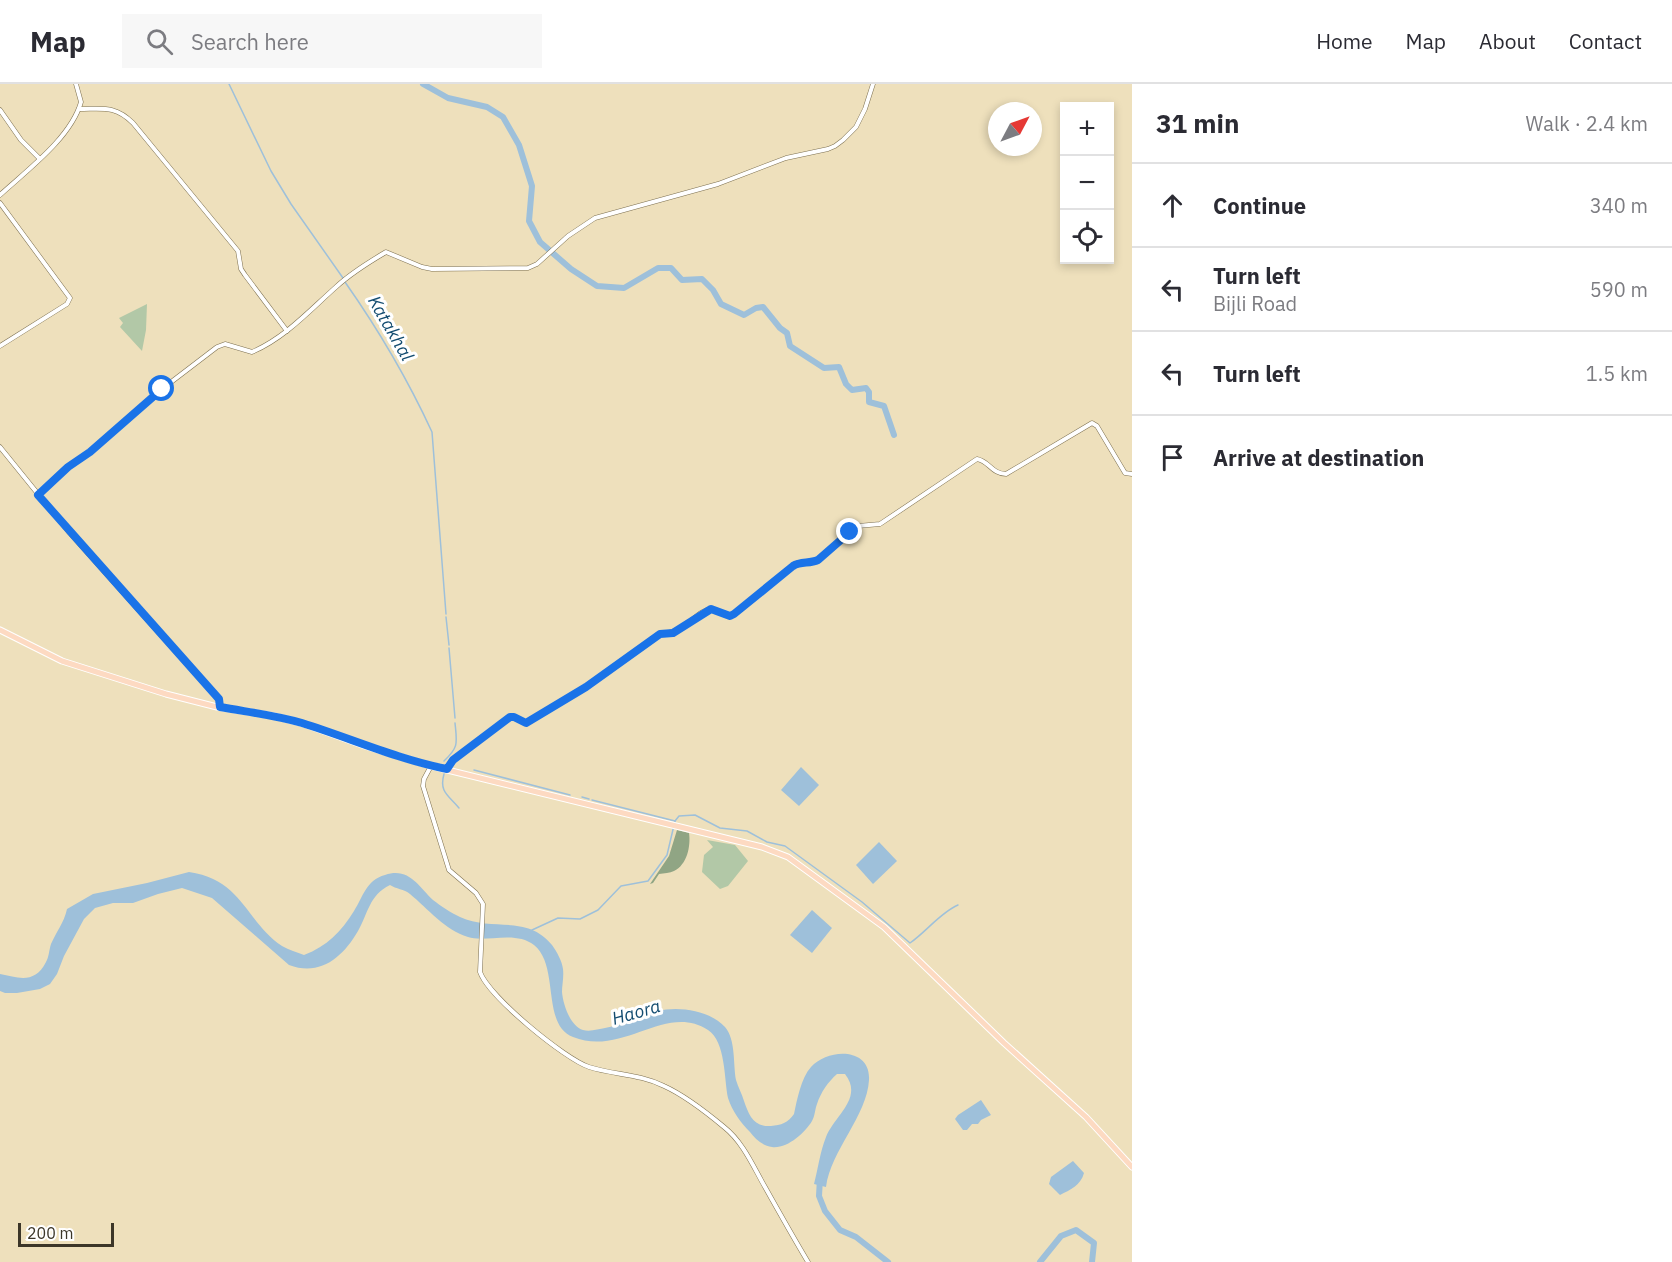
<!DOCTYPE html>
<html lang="en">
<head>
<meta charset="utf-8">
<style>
	:root { --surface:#fff; --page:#f7f7f7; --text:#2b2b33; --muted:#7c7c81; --line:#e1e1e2 }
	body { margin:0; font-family:"IBM Plex Sans",sans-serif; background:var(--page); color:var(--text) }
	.controls { position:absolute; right:18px; top:18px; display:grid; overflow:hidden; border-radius:0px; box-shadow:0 3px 9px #0003 }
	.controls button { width:54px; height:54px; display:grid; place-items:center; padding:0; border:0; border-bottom:2px solid var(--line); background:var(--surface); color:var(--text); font:30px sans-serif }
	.compass { position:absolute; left:988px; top:18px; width:54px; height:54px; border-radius:50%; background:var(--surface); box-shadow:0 3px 9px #0003; rotate:49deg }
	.scale { position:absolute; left:18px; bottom:15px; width:96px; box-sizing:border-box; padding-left:6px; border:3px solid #3c3628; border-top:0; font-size:16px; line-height:21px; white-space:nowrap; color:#3c3628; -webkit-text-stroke:4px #fff; paint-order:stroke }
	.stop { position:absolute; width:18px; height:18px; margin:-14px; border:4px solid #1a73e8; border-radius:50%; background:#fff }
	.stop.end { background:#1a73e8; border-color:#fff; box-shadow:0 2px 6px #0008 }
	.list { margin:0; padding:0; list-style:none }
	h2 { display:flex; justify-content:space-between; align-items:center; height:78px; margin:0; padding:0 24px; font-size:26px }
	h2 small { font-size:20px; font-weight:400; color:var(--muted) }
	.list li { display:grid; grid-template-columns:39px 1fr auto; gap:18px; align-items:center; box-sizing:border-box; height:84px; padding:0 24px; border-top:2px solid var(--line) }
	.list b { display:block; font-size:22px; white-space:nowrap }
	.list p { margin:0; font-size:20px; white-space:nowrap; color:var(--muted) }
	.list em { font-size:20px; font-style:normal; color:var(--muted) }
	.icon { flex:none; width:33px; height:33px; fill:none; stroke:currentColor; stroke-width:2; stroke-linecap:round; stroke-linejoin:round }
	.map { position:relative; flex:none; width:1132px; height:1178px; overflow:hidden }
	header { display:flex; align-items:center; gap:36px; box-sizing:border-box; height:84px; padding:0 30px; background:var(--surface); border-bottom:2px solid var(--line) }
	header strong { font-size:28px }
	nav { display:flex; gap:33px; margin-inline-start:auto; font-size:21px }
	.search { width:420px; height:54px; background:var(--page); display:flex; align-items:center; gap:15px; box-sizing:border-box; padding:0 21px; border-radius:0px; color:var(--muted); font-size:22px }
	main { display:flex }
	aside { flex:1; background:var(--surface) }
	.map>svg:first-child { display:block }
	.green { fill:#b2c8a7 }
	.forest { fill:#90a584 }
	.water { fill:#9ec0da }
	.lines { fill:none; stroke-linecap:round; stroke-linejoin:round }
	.stream { stroke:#9ec0da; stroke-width:1.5 }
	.river { stroke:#9ec0da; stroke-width:6 }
	.minor-casing { stroke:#7d7050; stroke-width:5 }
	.major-casing { stroke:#fff; stroke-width:7 }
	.minor { stroke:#fff; stroke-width:4 }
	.major { stroke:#fddac2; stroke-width:5 }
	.route { stroke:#1a73e8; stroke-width:8 }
	.labels { text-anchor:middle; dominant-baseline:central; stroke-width:6; stroke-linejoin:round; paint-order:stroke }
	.water-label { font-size:18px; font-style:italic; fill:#144d71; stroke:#fff }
</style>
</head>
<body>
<header>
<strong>Map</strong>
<div class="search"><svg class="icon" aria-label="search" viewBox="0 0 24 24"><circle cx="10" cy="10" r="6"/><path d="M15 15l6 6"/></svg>Search here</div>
<nav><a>Home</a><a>Map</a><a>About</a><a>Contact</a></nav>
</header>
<main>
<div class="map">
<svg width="1132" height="1178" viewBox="0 0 1132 1178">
	<rect width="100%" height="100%" fill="#eee0bc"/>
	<!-- green -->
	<g class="green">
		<path d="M147 220 146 246 142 267 120 243 123 239 119 234Z"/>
		<path d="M707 756 735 761 748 777 728 802 720 805 702 788 704 771 713 763Z"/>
	</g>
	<!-- forest -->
	<path class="forest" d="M677 746 689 749C691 762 687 781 674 787 670 789 664 789 659 790L653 799 650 800 669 772Z"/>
	<!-- water -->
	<g class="water">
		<path d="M801 683 819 701 799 722 781 706Z"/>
		<path d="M879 758 897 777 873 800 856 781Z"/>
		<path d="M189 788C243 796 245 837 282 862 289 866 297 868 304 871 327 862 341 848 354 827 363 813 366 796 385 791 409 783 418 802 433 816 441 822 451 829 460 833 492 848 527 830 552 861 557 868 562 877 563 885 564 893 562 901 562 908 563 920 570 942 583 946 590 948 599 945 605 944 617 941 629 939 640 935 646 933 651 929 657 927 679 922 709 926 725 943 736 956 733 980 736 996 738 1003 742 1010 744 1017 749 1031 753 1043 771 1042 781 1041 788 1039 794 1030 797 1016 801 994 811 983 828 964 871 963 869 996 867 1032 831 1066 826 1103L814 1100C818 1085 820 1068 826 1053 834 1032 864 1014 845 990H837C828 998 821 1008 817 1020 815 1025 815 1032 812 1037 805 1049 787 1065 772 1063 763 1062 755 1055 750 1048 741 1039 732 1027 728 1014 724 995 726 958 708 946 666 918 623 973 573 953 541 941 560 882 534 861 515 846 485 859 468 853 445 846 428 825 410 810 404 805 396 805 390 801 369 811 368 830 358 847 343 873 320 893 289 881L212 814 182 804 158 810 133 819H113L95 824 84 835 64 872 57 890 50 900 40 905 17 909H5L0 907V890C19 894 35 900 46 878 49 873 49 866 51 860 56 848 64 839 67 825L93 810 147 799Z"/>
		<path d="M812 826 832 844 812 869 790 851Z"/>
		<path d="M981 1016 991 1031 981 1036 978 1040H972L967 1046H963L955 1035 958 1031Z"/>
		<path d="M1073 1077 1084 1089C1081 1101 1070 1106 1060 1111L1049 1100 1051 1093Z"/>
	</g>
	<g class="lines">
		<!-- stream -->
		<g class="stream">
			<path d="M229 0 271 87 291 120 343 194"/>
			<path d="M345 198C378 245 408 296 432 348L446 530"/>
			<path d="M446 533 449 561"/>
			<path d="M449 564 455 634"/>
			<path d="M444 677C459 663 457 659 455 639"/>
			<path d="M474 686 570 711"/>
			<path d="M444 690C439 708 448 711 459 724"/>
			<path d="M582 713 589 715"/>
			<path d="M592 716 675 737"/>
			<path d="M532 846 558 834 580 835 598 826 621 802 648 797 667 771 675 737 679 732 695 731 720 744 747 747 767 758 785 762 862 818 910 859C926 848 941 828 958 821"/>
		</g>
		<!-- river -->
		<g class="river">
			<path d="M423 0 448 14 487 23 503 33 519 61 532 102 529 137 540 158 571 185 597 202 624 204 658 184H671L682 196 702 195 713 206 721 220 744 231 756 224 763 223 780 244 787 249 790 262 824 284 839 283 846 300 852 306 866 304 869 308V318L884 322 894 351"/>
			<path d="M820 1094 819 1112 825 1127 840 1146 856 1153 888 1178"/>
			<path d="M1040 1178 1061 1152 1076 1146 1094 1159 1092 1178"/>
		</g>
		<!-- minor casing -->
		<g class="minor-casing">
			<g id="minor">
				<path d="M79 25C103 25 115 21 133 39L238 167 241 185 245 191 287 247"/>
				<path d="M0 26 21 56 39 74"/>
				<path d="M0 111C26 87 71 54 81 18L76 0"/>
				<path d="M0 119 70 214 67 220 0 262"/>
				<path d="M0 363 68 447 218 615 220 623"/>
				<path d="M38 411 68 383 91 368 162 305 217 263 225 260 252 268C285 254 310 226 336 203 351 189 369 178 386 168L422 183 432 185 528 184 537 180 568 152 595 134 718 100 786 74 828 65 835 62 843 56 856 43 865 25 873 0"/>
				<path d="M431 682 424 695 423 702 449 786 476 809 483 820 480 888C489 913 565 975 589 983 614 991 640 990 664 1002 686 1012 706 1028 724 1043 743 1058 753 1082 765 1103 779 1128 793 1153 808 1178"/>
				<path d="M447 685 453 676 510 633H514L526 639 586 603 660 550C685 549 697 526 711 525 717 525 724 530 730 532L734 530 797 479 813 478 818 476 858 442 880 440 977 375C989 377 992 390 1006 390L1092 339 1097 342 1125 389 1132 390"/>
			</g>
		</g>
		<!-- major casing -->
		<g class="major-casing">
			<path id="major" d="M0 546 62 577 166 610 217 623 274 632 301 639 365 662 431 682 762 763 788 773 884 843 1004 959 1086 1033 1132 1083"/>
		</g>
		<!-- minor -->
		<use href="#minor" class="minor"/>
		<!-- major -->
		<use href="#major" class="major"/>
	</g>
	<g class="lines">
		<!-- route -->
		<path class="route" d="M162 305 90 368 68 383 38 411 219 615 220 623C247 628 275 631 302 639 350 654 397 675 447 685L453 676 510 633H514L526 639 586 603 660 550 673 549 711 525 730 532 734 530 793 482C801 477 809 480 818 476L850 448"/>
	</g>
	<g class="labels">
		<!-- water labels -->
		<g class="water-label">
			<text transform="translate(391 244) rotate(60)">Katakhal</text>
			<text transform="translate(636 928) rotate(-16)">Haora</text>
		</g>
	</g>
</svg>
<div class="controls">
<button>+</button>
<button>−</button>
<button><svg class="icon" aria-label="locate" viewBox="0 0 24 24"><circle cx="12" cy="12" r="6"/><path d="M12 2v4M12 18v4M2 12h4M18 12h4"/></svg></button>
</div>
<svg class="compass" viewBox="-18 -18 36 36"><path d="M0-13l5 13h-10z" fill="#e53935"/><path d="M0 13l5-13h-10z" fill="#7c7c81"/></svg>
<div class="scale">200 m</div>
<div class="stop" style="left:162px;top:305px"></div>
<div class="stop end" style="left:850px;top:448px"></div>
</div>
<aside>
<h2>31 min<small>Walk · 2.4 km</small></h2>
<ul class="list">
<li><svg class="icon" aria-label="ahead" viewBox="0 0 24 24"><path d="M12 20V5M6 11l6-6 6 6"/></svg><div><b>Continue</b></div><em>340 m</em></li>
<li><svg class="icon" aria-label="left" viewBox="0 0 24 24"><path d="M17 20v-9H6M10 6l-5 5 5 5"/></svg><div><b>Turn left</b><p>Bijli Road</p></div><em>590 m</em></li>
<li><svg class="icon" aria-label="left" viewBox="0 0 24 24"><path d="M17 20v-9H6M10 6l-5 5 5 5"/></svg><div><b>Turn left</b></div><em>1.5 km</em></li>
<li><svg class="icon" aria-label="arrive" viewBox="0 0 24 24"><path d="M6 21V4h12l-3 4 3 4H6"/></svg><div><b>Arrive at destination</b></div></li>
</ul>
</aside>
</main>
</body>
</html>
